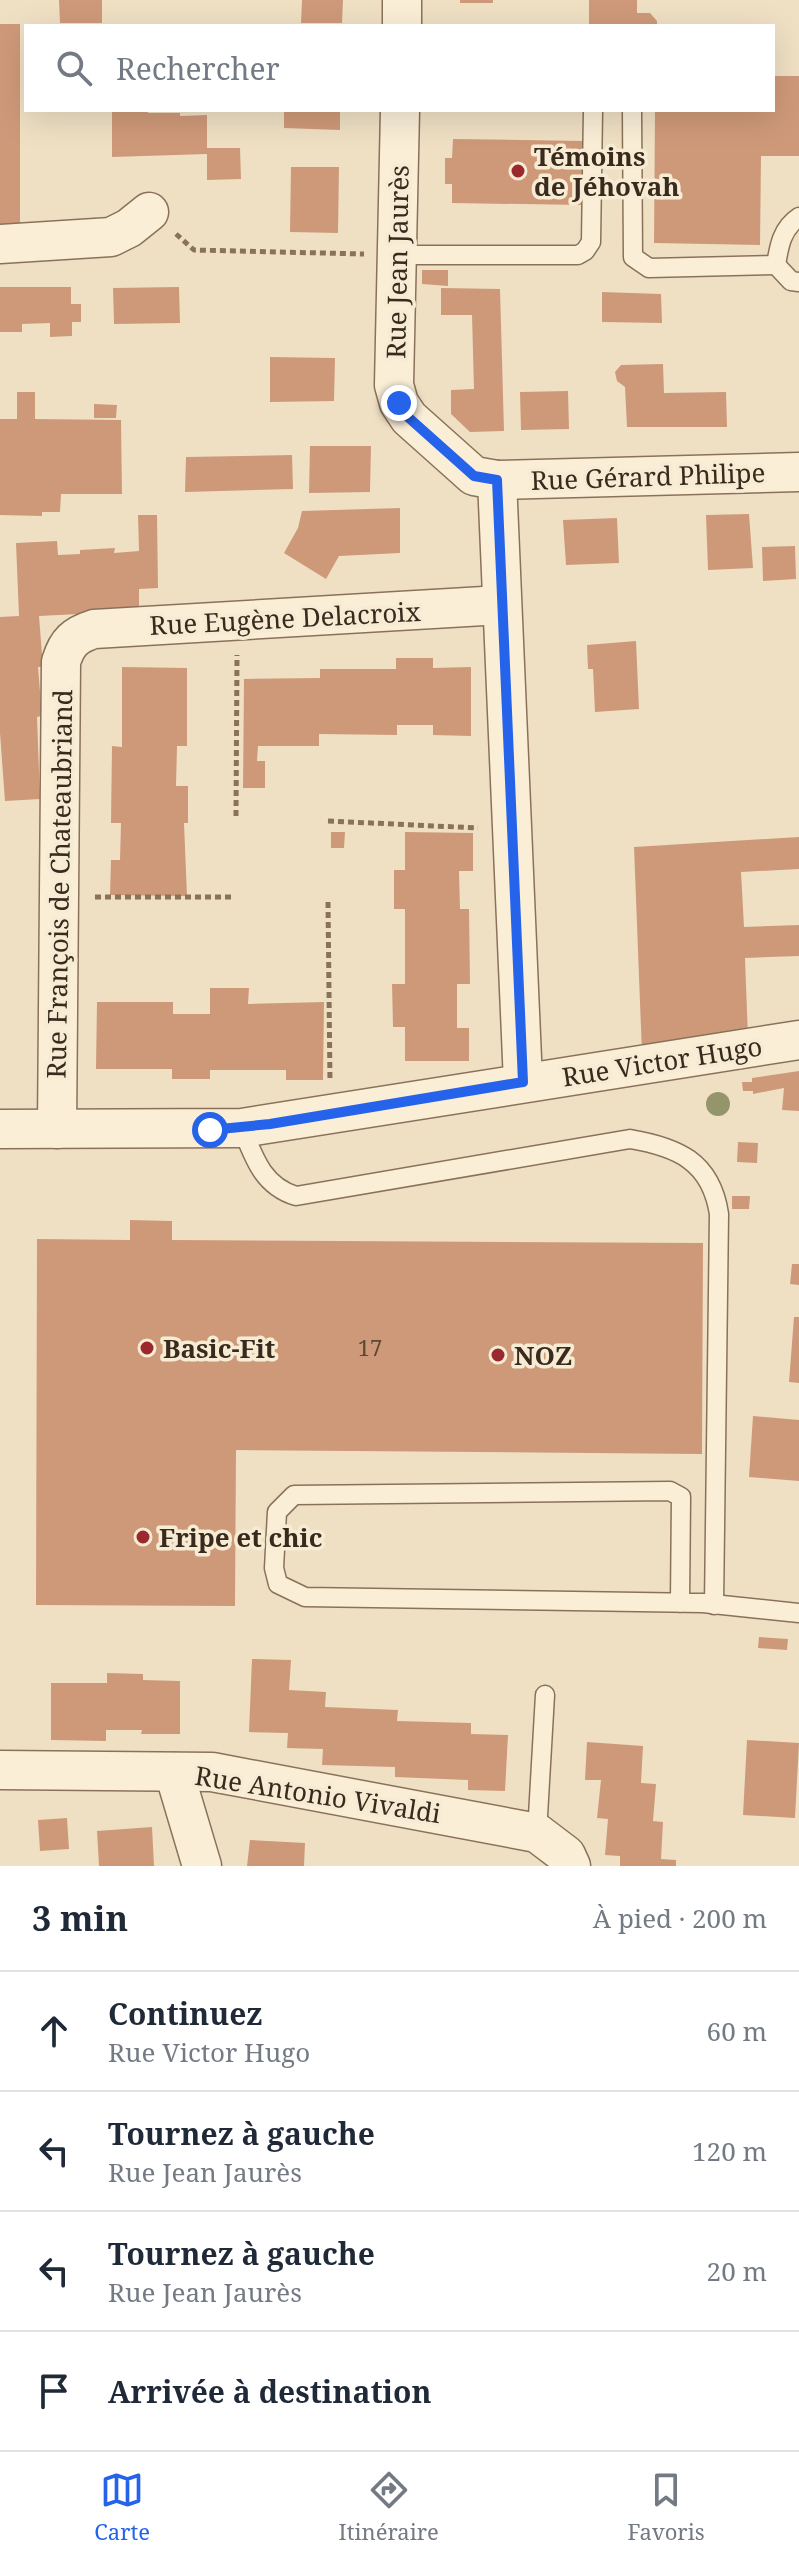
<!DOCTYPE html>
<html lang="fr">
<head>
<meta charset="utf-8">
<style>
	:root { --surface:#fff; --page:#f2f2f3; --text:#1f2937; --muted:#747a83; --line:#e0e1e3; --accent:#2563eb }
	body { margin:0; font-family:"Noto Serif",serif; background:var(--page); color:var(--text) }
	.stop { position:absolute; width:24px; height:24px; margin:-18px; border:6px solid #2563eb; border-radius:50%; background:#fff }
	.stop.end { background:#2563eb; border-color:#fff; box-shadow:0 2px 8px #0008 }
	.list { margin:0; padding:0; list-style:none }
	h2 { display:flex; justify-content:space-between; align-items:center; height:104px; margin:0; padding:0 32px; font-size:34px }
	h2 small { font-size:26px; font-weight:400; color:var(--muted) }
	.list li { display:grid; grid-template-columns:52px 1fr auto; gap:24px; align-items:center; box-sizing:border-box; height:120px; padding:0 32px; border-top:2px solid var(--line) }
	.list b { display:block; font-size:30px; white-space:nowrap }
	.list p { margin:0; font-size:26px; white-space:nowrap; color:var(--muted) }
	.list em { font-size:26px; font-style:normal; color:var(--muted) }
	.icon { flex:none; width:44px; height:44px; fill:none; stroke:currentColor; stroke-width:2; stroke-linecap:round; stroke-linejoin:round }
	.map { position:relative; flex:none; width:799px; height:1866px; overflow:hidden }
	.search { position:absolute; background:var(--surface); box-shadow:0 8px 32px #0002; left:24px; right:24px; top:24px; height:88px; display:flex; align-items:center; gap:20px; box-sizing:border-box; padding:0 28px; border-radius:0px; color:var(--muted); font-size:30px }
	.sheet { height:584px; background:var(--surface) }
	nav { display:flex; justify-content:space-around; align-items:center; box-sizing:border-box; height:112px; border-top:2px solid var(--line); background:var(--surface); font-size:22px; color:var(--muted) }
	nav a { display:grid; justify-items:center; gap:4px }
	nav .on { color:var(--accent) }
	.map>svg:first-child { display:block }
	.building { fill:#ce9979 }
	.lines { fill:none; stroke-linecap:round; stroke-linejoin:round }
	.service-casing { stroke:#8a725a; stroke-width:21 }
	.minor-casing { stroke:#8a725a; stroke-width:41 }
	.path { stroke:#8a725a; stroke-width:5; stroke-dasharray:6 4; stroke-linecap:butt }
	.service { stroke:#faeed7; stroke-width:18 }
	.minor { stroke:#faeed7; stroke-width:38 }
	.tree { fill:#95956c }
	.route { stroke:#2563eb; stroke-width:10 }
	.poi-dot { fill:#9a282d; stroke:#f6ebd3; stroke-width:3 }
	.labels { text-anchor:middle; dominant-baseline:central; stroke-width:7; stroke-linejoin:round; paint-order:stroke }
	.number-label { font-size:22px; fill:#5f4635 }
	.poi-label { font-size:26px; font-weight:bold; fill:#3a2a1e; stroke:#f6ebd3; text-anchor:start }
	.street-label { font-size:26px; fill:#3a2a1e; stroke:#f6ebd3 }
</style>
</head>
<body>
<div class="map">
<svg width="799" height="1866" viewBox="0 0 799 1866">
	<rect width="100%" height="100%" fill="#efe0c4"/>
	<!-- building -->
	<g class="building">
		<path d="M59 0H102V23H60Z"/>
		<path d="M302 0H343L342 23H301Z"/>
		<rect x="460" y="0" width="33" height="3"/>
		<path d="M589 0H637V13H650L657 21V26H589Z"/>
		<rect x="0" y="24" width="20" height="206"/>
		<path d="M773 76H799V156H761L760 245 654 243 655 110H773Z"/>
		<path d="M112 110H148V113H180V116L207 115V148H240L241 179 207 180V154L112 157Z"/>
		<path d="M284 110H340V130L284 128Z"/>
		<path d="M453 139 584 141 582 205 452 203V184H445V158H452Z"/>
		<path d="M291 167H339L338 233 290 232Z"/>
		<path d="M422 270H448V286L422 284Z"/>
		<path d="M0 287H71V304H81V322H72V336L50 337V323L22 324V332H0Z"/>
		<path d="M179 287 180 323 114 324 113 288Z"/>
		<path d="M441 288 500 289 504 431 470 432 451 414V390L474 389 472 315H441Z"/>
		<path d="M602 292 661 294 662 323 602 322Z"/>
		<path d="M270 357 335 358 334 401 270 402Z"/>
		<path d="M663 364 664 393 726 392 727 427H627L625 387 617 381 615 372 621 365Z"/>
		<path d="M568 391 569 429 521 430 520 392Z"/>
		<path d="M17 392H35V419L121 420 122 494H61L60 512H42V516L0 515V419H17Z"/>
		<path d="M94 404 117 405 116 418H94Z"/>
		<path d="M310 446H371L370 492 309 493Z"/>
		<path d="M292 455 293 489 185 492 186 457Z"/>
		<path d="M400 508V553L339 556 326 579 284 553 298 528 302 511Z"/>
		<path d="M749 514 753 568 708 570 706 515Z"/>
		<path d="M138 515H157L158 588 139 589V611L39 616 43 667H38L42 716 37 717 40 799 5 801 0 733V617L19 616 16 543 57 541 58 555 80 554V550L115 548 114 553 139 551Z"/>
		<path d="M617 518 619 563 566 565 563 520Z"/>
		<path d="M795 546 796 579 763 581 762 547Z"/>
		<path d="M636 641 639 709 595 712 593 669H588L587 645Z"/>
		<path d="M396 658H433V668L471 667V736L433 735V725H397V735L319 734V746H258L257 761H265V788H243L244 679 320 678V669H396Z"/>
		<path d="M122 667 187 668V746H177L176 786H188V823H184L187 896 110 895 111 860H120L121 823H111L112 746 122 747Z"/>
		<path d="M331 832H345L344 848H331Z"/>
		<path d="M405 832 473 833V871H459L460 909H469L470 984H457V1028H469V1061H405V1027H393L392 984H405V909H394V870H405Z"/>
		<path d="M799 837V869L741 872 744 927 799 925V956L745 958 748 1037 642 1054 634 847Z"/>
		<path d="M210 988H249L248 1004 324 1002 323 1080H286V1070H210V1079H172V1069H96L97 1002H173V1014H210Z"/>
		<path d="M799 1071V1111L782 1110 784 1088 753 1094V1091H743L742 1082H752V1078Z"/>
		<path d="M738 1142 758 1143 757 1163 737 1162Z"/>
		<path d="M732 1196H750L749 1209H732Z"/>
		<path d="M130 1220 172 1221V1240L703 1243 702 1454 236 1450 235 1606 36 1605 37 1239 130 1240Z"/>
		<path d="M792 1264H799V1285L790 1284Z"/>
		<path d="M794 1317H799V1383L789 1382Z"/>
		<path d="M753 1416 799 1420V1481L749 1477Z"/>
		<path d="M759 1637 788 1639 787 1650 758 1648Z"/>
		<path d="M252 1659 291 1660 289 1690 326 1692 325 1707 398 1710 397 1721 471 1723V1734L508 1735 505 1791 468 1790V1780L395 1777V1767L322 1765 323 1749 287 1748 288 1733 249 1732Z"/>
		<path d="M107 1673 143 1674V1680L180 1681V1734H141L142 1730H106V1741L51 1740V1683H107Z"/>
		<path d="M747 1740 799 1743 795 1818 743 1815Z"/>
		<path d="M587 1742 643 1746 641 1783 656 1784 653 1821 663 1822 661 1859 676 1860V1866H620V1856L605 1855 608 1819 597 1818 601 1780H585Z"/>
		<path d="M67 1818 69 1849 40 1851 38 1820Z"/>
		<path d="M152 1827 154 1866H99L97 1831Z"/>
		<path d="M250 1840 305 1843 304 1866H247Z"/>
	</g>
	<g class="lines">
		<!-- service casing -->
		<g class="service-casing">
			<g id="service">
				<path d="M632 110 633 257 649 268 776 265C779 246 782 228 799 217"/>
				<path d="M397 255H578L585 251 591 242 593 110"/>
				<path d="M776 265 791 281 799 282"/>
				<path d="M242 1128C254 1158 263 1186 296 1196L630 1139C677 1147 711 1161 719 1214L714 1605"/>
				<path d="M680 1603 681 1497 670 1491 294 1495 277 1512 274 1568 278 1584 305 1597 703 1603 799 1613"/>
				<path d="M537 1833 545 1695"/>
			</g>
		</g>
		<!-- minor casing -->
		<g class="minor-casing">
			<g id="minor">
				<path d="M402 26V0"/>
				<path d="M400 110 394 385 399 403 409 418 474 476 497 480 523 1082"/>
				<path d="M0 244 111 237 129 228 149 212"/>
				<path d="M497 480 799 472"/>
				<path d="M0 1129 242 1128 799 1040"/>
				<path d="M57 1129 61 662C67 642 75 635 94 629L501 605"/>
				<path d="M0 1770 212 1772 537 1833 566 1855 571 1866"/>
				<path d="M174 1772 202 1866"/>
			</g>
		</g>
		<!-- path -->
		<g class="path">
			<path d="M176 234 194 250 364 254"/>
			<path d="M236 816 237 655"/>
			<path d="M328 821 478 828"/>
			<path d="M95 897H234"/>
			<path d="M328 902 330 1081"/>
		</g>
		<!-- service -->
		<use href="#service" class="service"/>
		<!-- minor -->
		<use href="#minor" class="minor"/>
	</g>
	<!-- trees -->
	<circle class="tree" cx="718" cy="1104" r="12"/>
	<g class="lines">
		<!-- route -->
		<path class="route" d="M210 1130 270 1124 523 1082 497 480 474 476 409 418 399 403"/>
	</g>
	<!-- markers -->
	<g class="poi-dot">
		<circle cx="518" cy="171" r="8"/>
		<circle cx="147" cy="1348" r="8"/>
		<circle cx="498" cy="1355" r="8"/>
		<circle cx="143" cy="1537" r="8"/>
	</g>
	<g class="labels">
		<!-- number labels -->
		<g class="number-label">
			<text x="370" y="1347">17</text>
		</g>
		<!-- poi labels -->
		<g class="poi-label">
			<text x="534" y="156">Témoins<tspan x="534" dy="30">de Jéhovah</tspan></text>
			<text x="163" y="1348">Basic-Fit</text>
			<text x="514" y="1355">NOZ</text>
			<text x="159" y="1537">Fripe et chic</text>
		</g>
		<!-- street labels -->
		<g class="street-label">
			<text transform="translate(397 262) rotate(-89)">Rue Jean Jaurès</text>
			<text transform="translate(648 476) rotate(-2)">Rue Gérard Philipe</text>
			<text transform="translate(285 618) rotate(-3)">Rue Eugène Delacroix</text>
			<text transform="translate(59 884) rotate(-89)">Rue François de Chateaubriand</text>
			<text transform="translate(662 1061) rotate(-9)">Rue Victor Hugo</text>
			<text transform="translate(318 1794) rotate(9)">Rue Antonio Vivaldi</text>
		</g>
	</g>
</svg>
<div class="stop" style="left:210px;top:1130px"></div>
<div class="stop end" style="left:399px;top:403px"></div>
<div class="search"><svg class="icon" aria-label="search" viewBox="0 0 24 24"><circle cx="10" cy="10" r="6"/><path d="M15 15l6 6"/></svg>Rechercher</div>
</div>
<section class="sheet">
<h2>3 min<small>À pied · 200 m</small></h2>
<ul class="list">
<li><svg class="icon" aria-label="ahead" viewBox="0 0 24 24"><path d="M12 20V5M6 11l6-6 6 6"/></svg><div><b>Continuez</b><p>Rue Victor Hugo</p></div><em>60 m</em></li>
<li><svg class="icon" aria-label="left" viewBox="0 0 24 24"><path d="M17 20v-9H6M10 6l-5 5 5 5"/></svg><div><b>Tournez à gauche</b><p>Rue Jean Jaurès</p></div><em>120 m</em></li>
<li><svg class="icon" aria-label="left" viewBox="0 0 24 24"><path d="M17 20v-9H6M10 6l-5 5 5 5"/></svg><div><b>Tournez à gauche</b><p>Rue Jean Jaurès</p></div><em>20 m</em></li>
<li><svg class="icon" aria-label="arrive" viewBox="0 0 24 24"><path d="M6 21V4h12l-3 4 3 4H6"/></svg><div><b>Arrivée à destination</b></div></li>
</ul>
</section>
<nav>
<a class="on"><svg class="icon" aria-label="map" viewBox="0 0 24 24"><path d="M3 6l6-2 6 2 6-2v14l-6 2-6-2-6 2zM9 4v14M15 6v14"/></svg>Carte</a>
<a><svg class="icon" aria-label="directions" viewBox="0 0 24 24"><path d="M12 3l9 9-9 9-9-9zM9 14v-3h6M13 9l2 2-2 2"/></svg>Itinéraire</a>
<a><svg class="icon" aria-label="saved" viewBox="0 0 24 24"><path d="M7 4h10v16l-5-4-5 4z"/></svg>Favoris</a>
</nav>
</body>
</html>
